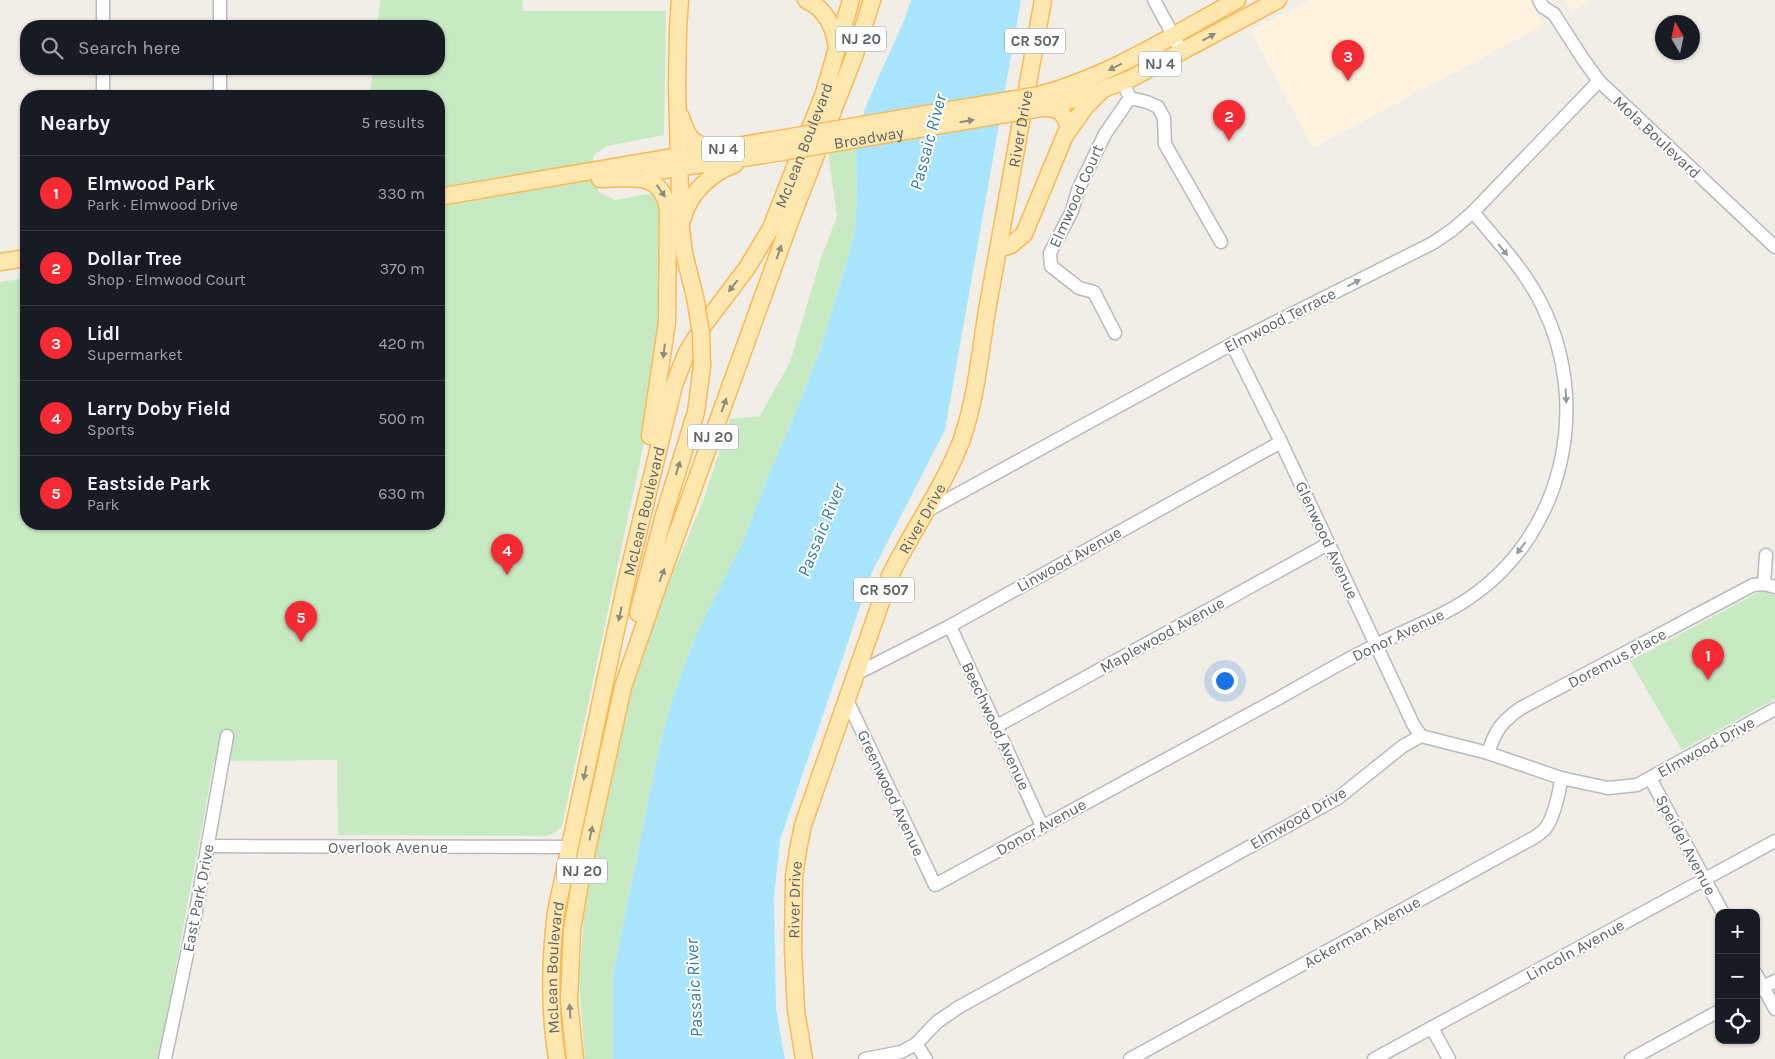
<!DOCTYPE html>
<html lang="en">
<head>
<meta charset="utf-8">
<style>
	:root { --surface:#171b24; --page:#20242c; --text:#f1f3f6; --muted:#9ea1a6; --line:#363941; --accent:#f52a33 }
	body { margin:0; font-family:Karla,sans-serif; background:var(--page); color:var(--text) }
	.controls { position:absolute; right:15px; bottom:15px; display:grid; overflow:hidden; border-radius:10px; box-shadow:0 1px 4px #0004 }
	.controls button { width:45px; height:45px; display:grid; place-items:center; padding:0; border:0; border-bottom:1px solid var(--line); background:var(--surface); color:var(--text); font:25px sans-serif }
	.compass { position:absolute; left:1655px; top:15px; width:45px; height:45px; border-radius:50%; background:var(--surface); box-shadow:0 1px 4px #0004; rotate:351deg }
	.you { position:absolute; left:1224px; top:680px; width:18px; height:18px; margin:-12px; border:4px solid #fff; border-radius:50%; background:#1a73e8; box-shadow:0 0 0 8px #1a73e833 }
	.badge { display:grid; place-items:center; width:32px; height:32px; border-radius:50%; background:var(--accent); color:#fff; font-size:16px; font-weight:700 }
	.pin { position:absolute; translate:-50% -41px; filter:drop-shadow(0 1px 2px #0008) }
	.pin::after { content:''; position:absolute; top:26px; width:18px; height:15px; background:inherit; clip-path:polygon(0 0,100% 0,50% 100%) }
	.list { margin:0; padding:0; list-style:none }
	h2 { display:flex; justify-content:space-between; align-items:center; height:65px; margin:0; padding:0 20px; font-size:21px }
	h2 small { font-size:16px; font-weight:400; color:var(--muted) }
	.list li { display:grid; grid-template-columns:32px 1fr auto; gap:15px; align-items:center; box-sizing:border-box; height:75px; padding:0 20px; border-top:1px solid var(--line) }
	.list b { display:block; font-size:19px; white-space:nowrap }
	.list p { margin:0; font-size:16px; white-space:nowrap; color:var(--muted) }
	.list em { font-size:16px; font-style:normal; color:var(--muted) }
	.icon { flex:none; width:28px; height:28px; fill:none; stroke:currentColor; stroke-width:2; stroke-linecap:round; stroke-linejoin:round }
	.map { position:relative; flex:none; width:1775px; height:1059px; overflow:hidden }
	.search { position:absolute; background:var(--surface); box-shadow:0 1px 4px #0004; left:20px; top:20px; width:425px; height:55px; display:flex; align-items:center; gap:12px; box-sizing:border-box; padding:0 18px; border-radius:20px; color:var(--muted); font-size:19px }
	.panel { position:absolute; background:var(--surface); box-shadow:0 1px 4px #0004; left:20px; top:90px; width:425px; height:440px; border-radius:20px }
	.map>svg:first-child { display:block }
	.commercial { fill:#fff3df }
	.green { fill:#c8eac3 }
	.water { fill:#aae5ff }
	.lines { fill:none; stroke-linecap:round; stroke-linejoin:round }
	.minor-casing { stroke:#b7bbbe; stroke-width:15 }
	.major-casing { stroke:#fbb857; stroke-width:19 }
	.minor { stroke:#fff; stroke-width:12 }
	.major { stroke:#ffe8af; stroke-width:16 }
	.major-bridge-casing { stroke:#fbb857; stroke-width:19; stroke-linecap:butt }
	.major-bridge { stroke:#ffe8af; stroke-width:16 }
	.oneway { fill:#8e8c7d }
	.oneway2 { fill:#969a9d }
	.labels { text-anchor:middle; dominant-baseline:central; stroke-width:4; stroke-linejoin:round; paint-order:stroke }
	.shield { fill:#fff; stroke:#8e9295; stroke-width:1 }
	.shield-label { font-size:15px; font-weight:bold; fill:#5e6468 }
	.street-label { font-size:16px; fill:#5e6468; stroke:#fff }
	.water-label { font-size:18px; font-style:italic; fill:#387ca7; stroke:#fff }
</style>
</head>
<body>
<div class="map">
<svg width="1775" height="1059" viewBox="0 0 1775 1059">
	<rect width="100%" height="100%" fill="#f1eee7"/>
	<!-- commercial -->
	<g class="commercial">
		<path d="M1309 0H1529L1544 25 1313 148 1251 31Z"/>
		<path d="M1565 0H1593L1571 12Z"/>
	</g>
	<!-- green -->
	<g class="green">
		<path d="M380 0H522L523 11H666L664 135 607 146 594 155 591 171 599 192 615 200 659 192 661 311 652 405 562 826 556 832 547 836 338 835 337 760 214 761 159 1059H0V282L26 278V524H439V96H370L373 69H439V26H377Z"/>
		<path d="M856 147 857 198 855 228 848 258 821 347 802 397 768 476 742 544 695 637 672 700 659 748 613 974V1059H585L579 981 584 915 598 826 640 652 703 501 730 419 760 416 790 362 820 261 837 216 828 152Z"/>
		<path d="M1759 592H1767L1775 596V699L1682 750 1630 661Z"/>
	</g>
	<!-- water -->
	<path class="water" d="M911 0H1021L945 430 872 572 780 840 774 898 776 1009 785 1059H613V974L659 748 672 700 695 637 742 544 768 476 802 397 821 347 848 258 855 228 857 198 856 147 860 124 868 101 905 18Z"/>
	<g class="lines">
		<!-- minor casing -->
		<g class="minor-casing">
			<g id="minor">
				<path d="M103 0V26"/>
				<path d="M220 0V26"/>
				<path d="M1154 0 1182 52"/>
				<path d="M1539 0 1543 7 1554 14 1583 59 1599 81 1775 247"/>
				<path d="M103 69V96"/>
				<path d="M220 69V96"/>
				<path d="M1130 98 1147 102 1158 107 1164 118 1165 144 1221 242"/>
				<path d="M1115 333 1094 292 1079 288 1051 266 1050 253 1072 211 1078 190 1105 134 1130 98 1123 82"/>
				<path d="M1232 344 1281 442 1413 724 1421 736"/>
				<path d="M925 512 1232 344 1433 243 1452 230 1473 212 1599 81"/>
				<path d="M1764 584 1766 555"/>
				<path d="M950 626 1042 826"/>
				<path d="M856 674 950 626 1281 442"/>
				<path d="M847 700 935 885C1049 822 1164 760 1279 698 1311 680 1343 661 1376 645 1409 628 1445 616 1475 594 1565 529 1591 403 1542 305 1525 270 1497 241 1473 212"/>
				<path d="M997 726 1328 544"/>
				<path d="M1488 753C1495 731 1501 722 1521 708L1753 585 1764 584 1775 587"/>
				<path d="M1650 778 1723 913"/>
				<path d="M208 846 569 847"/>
				<path d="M1756 974 1775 1009"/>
				<path d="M1756 991 1775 981"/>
				<path d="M1432 1028 1449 1059"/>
				<path d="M916 1044 926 1059"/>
				<path d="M165 1059 196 911 227 736"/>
				<path d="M865 1059 901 1052 916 1044 937 1022 959 1007 1338 798 1403 746 1421 736 1488 753 1561 778 1608 788 1637 785 1775 709"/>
				<path d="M1130 1059 1535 837C1538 835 1542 832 1545 829 1553 820 1560 791 1561 778"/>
				<path d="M1374 1059 1775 841"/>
				<path d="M1631 1059 1719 1011"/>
			</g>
		</g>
		<!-- major casing -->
		<g class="major-casing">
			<g id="major">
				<path d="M680 0 678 29 677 87 681 228 684 253 695 297"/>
				<path d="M806 0C826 9 834 26 837 48"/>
				<path d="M1039 95C1110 76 1173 35 1237 0"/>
				<path d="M1036 109 1083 97 1130 79 1278 0"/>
				<path d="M681 117C687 136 693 148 715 146"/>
				<path d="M1066 134 1086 106 1099 93"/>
				<path d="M650 172 764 155"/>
				<path d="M600 179C631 179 662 170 668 210L667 322 650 436"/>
				<path d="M439 197 767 141"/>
				<path d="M683 218C689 193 711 173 735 164"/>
				<path d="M999 249 1011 245 1024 234 1068 128C1066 114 1059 108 1045 108"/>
				<path d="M0 262 26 258"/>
				<path d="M638 613 664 515 696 412 702 366"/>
				<path id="s1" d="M557 1059C549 1010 550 961 556 912L626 583 674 385 686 354 703 326 747 268 771 228 824 93 851 0"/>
				<path d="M575 1059 569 1001 572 930 581 877 623 687 655 594 791 219 855 54 872 0"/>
				<path id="s2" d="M804 1059 796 1010 793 948 794 877 798 850 803 825 890 576C912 531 945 485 962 439 977 396 980 350 988 305 1007 204 1024 102 1043 0"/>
			</g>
		</g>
		<!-- minor -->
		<use href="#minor" class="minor"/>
		<!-- major -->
		<use href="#major" class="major"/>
		<!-- major-bridge casing -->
		<g class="major-bridge-casing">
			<g id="major-bridge">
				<path d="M767 141 1039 95"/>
				<path id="s3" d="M764 155 1036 109"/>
				<path d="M695 297 701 333 702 366"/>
			</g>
		</g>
		<!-- major-bridge -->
		<use href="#major-bridge" class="major-bridge"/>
	</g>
	<!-- one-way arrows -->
	<defs><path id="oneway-solid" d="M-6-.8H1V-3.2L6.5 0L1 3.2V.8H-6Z" transform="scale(1.25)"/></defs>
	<g class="oneway">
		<use href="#oneway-solid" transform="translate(1209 37) rotate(-29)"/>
		<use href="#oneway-solid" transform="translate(1115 67) rotate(153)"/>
		<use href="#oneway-solid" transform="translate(967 121) rotate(-9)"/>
		<use href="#oneway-solid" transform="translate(661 191) rotate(55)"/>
		<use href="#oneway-solid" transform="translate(779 252) rotate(-71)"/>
		<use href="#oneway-solid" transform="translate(733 286) rotate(128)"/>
		<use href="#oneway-solid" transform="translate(664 351) rotate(97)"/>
		<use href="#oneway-solid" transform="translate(724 405) rotate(-70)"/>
		<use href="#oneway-solid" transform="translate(678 468) rotate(-73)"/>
		<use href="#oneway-solid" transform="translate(662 575) rotate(-69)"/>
		<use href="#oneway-solid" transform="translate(620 614) rotate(102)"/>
		<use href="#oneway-solid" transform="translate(585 773) rotate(102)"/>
		<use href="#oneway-solid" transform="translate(591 833) rotate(-78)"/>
		<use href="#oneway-solid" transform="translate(570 1011) rotate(-94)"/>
	</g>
	<g class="oneway2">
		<use href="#oneway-solid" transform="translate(1503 250) rotate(51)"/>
		<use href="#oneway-solid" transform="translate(1354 283) rotate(-27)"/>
		<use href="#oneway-solid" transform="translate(1566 396) rotate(87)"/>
		<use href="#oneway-solid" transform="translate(1521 548) rotate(127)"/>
	</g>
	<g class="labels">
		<!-- shield labels -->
		<g class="shield">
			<rect x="836" y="26.5" width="50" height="25" rx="4"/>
			<rect x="1005" y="28.5" width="60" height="25" rx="4"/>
			<rect x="1139" y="51.5" width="42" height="25" rx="4"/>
			<rect x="702" y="136.5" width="42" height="25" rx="4"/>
			<rect x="688" y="424.5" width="50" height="25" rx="4"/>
			<rect x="854" y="577.5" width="60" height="25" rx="4"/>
			<rect x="557" y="858.5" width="50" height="25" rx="4"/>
		</g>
		<g class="shield-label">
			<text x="861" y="39">NJ 20</text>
			<text x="1035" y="41">CR 507</text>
			<text x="1160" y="64">NJ 4</text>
			<text x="723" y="149">NJ 4</text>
			<text x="713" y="437">NJ 20</text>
			<text x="884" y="590">CR 507</text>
			<text x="582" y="871">NJ 20</text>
		</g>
		<!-- street labels -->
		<g class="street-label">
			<text stroke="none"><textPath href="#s2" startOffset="970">River Drive</textPath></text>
			<text stroke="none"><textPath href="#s3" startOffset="106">Broadway</textPath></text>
			<text transform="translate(1657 137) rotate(43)">Mola Boulevard</text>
			<text stroke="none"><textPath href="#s1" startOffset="962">McLean Boulevard</textPath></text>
			<text transform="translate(1076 196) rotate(-66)">Elmwood Court</text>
			<text transform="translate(1280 320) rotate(-27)">Elmwood Terrace</text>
			<text stroke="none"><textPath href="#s1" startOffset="558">McLean Boulevard</textPath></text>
			<text stroke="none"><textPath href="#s2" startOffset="565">River Drive</textPath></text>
			<text transform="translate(1327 540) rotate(65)">Glenwood Avenue</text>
			<text transform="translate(1069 559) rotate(-29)">Linwood Avenue</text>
			<text transform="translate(1162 635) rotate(-29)">Maplewood Avenue</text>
			<text transform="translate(1398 635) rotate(-26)">Donor Avenue</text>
			<text transform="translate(1617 658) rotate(-28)">Doremus Place</text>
			<text transform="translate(996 726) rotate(65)">Beechwood Avenue</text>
			<text transform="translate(1706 747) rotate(-29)">Elmwood Drive</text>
			<text transform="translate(891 793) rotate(65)">Greenwood Avenue</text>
			<text transform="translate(1298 818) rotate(-30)">Elmwood Drive</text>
			<text transform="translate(1041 827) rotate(-29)">Donor Avenue</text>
			<text transform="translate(1686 845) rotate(62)">Speidel Avenue</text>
			<text x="388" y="847">Overlook Avenue</text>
			<text transform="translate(198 898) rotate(-79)">East Park Drive</text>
			<text stroke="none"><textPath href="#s2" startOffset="160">River Drive</textPath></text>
			<text transform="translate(1362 932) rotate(-29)">Ackerman Avenue</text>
			<text transform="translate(1575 950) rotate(-29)">Lincoln Avenue</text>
			<text stroke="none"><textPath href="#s1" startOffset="92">McLean Boulevard</textPath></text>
		</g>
		<!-- water labels -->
		<g class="water-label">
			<text transform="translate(928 142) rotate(-75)">Passaic River</text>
			<text transform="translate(821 530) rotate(-68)">Passaic River</text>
			<text transform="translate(694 988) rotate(-93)">Passaic River</text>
		</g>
	</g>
</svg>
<div class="controls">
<button>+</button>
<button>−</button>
<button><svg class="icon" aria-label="locate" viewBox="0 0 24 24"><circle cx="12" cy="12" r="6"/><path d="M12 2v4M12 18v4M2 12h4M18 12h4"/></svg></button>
</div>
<svg class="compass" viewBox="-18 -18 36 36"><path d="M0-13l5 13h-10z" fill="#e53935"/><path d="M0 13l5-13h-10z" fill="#9ea1a6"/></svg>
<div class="you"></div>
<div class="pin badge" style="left:1708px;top:680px">1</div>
<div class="pin badge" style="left:1229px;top:141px">2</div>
<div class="pin badge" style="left:1348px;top:81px">3</div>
<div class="pin badge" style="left:507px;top:575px">4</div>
<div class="pin badge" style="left:301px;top:642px">5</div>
<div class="search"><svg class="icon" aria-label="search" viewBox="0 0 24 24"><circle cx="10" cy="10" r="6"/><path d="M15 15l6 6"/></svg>Search here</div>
<section class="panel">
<h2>Nearby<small>5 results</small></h2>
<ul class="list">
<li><span class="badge">1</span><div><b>Elmwood Park</b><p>Park · Elmwood Drive</p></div><em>330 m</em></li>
<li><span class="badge">2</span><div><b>Dollar Tree</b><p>Shop · Elmwood Court</p></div><em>370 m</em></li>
<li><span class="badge">3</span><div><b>Lidl</b><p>Supermarket</p></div><em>420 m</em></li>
<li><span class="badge">4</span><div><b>Larry Doby Field</b><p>Sports</p></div><em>500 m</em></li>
<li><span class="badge">5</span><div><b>Eastside Park</b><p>Park</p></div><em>630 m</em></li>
</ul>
</section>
</div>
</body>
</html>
